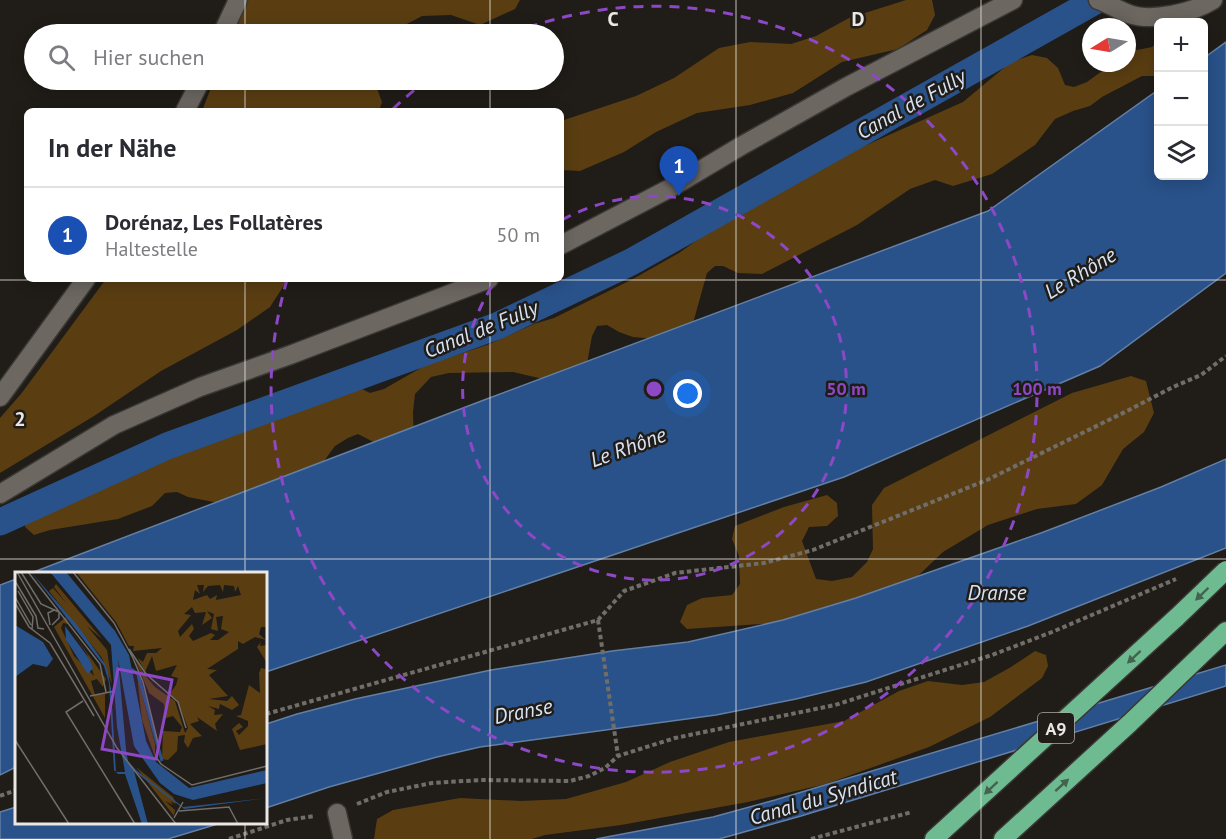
<!DOCTYPE html>
<html lang="de">
<head>
<meta charset="utf-8">
<style>
	:root { --surface:#fff; --page:#f7f7f7; --text:#2b2b33; --muted:#7c7c81; --line:#e1e1e2; --accent:#b45309 }
	body { margin:0; font-family:"PT Sans",sans-serif; background:var(--page); color:var(--text) }
	.controls { position:absolute; right:18px; top:18px; display:grid; overflow:hidden; border-radius:9px; box-shadow:0 3px 15px #0003 }
	.controls button { width:54px; height:54px; display:grid; place-items:center; padding:0; border:0; border-bottom:2px solid var(--line); background:var(--surface); color:var(--text); font:30px sans-serif }
	.compass { position:absolute; left:1082px; top:18px; width:54px; height:54px; border-radius:50%; background:var(--surface); box-shadow:0 3px 15px #0003; rotate:259deg }
	.you { position:absolute; left:688px; top:394px; width:21px; height:21px; margin:-15px; border:4px solid #fff; border-radius:50%; background:#1a73e8; box-shadow:0 0 0 9px #1a73e833 }
	.badge { display:grid; place-items:center; width:39px; height:39px; border-radius:50%; background:var(--accent); color:#fff; font-size:20px; font-weight:700 }
	.pin { position:absolute; translate:-50% -50px; filter:drop-shadow(0 2px 3px #0008) }
	.pin::after { content:''; position:absolute; top:32px; width:21px; height:18px; background:inherit; clip-path:polygon(0 0,100% 0,50% 100%) }
	.list { margin:0; padding:0; list-style:none }
	h2 { display:flex; justify-content:space-between; align-items:center; height:78px; margin:0; padding:0 24px; font-size:26px }
	h2 small { font-size:20px; font-weight:400; color:var(--muted) }
	.list li { display:grid; grid-template-columns:39px 1fr auto; gap:18px; align-items:center; box-sizing:border-box; height:96px; padding:0 24px; border-top:2px solid var(--line) }
	.list b { display:block; font-size:22px; white-space:nowrap }
	.list p { margin:0; font-size:20px; white-space:nowrap; color:var(--muted) }
	.list em { font-size:20px; font-style:normal; color:var(--muted) }
	.icon { flex:none; width:33px; height:33px; fill:none; stroke:currentColor; stroke-width:2; stroke-linecap:round; stroke-linejoin:round }
	.map { position:relative; flex:none; width:1226px; height:839px; overflow:hidden }
	.search { position:absolute; background:var(--surface); box-shadow:0 3px 15px #0003; left:24px; top:24px; width:540px; height:66px; display:flex; align-items:center; gap:15px; box-sizing:border-box; padding:0 21px; border-radius:33px; color:var(--muted); font-size:22px }
	.panel { position:absolute; background:var(--surface); box-shadow:0 3px 15px #0003; left:24px; top:108px; width:540px; height:174px; border-radius:9px }
	.map>svg:first-child { display:block }
	.green { fill:#5a3e12 }
	.water { fill:#29528a; stroke:#637fa5; stroke-width:1.5 }
	.lines { fill:none; stroke-linecap:round; stroke-linejoin:round }
	.canal { stroke:#29528a; stroke-width:27 }
	.minor-casing { stroke:#3a3834; stroke-width:21 }
	.highway-casing { stroke:#3a3834; stroke-width:21 }
	.path { stroke:#716d69; stroke-width:4; stroke-dasharray:4.5 3; stroke-linecap:butt }
	.minor { stroke:#6c6761; stroke-width:18 }
	.highway { stroke:#6eba91; stroke-width:18 }
	.highway-bridge-casing { stroke:#3a3834; stroke-width:21; stroke-linecap:butt }
	.highway-bridge { stroke:#6eba91; stroke-width:18 }
	.oneway { fill:#43634e }
	.grid { fill:none; stroke:#eae7e4; stroke-width:1.5; stroke-opacity:0.55 }
	.ring { fill:none; stroke:#8c48c5; stroke-width:3; stroke-dasharray:10 8 }
	.labels { text-anchor:middle; dominant-baseline:central; stroke-width:5; stroke-linejoin:round; paint-order:stroke }
	.shield { fill:#201c17; stroke:#adaaa6; stroke-width:1.5 }
	.shield-label { font-size:18px; font-weight:bold; fill:#eae7e4 }
	.water-label { font-size:21px; font-style:italic; fill:#d8e4f5; stroke:#201c17 }
	.inset-river { fill:none; stroke:#29528a; stroke-width:3 }
	.inset-road { fill:none; stroke:#716d69; stroke-width:1.5 }
	.view { fill:#8c48c5; fill-opacity:0.15; stroke:#8c48c5; stroke-width:3 }
	.inset-edge { fill:none; stroke:#eae7e4; stroke-width:3 }
	.grid-label { font-size:20px; text-anchor:middle; font-weight:bold; fill:#eae7e4; stroke:#201c17; stroke-width:5; stroke-linejoin:round; paint-order:stroke }
	.centre { fill:#8c48c5; stroke:#201c17; stroke-width:3 }
	.ring-label { font-size:18px; text-anchor:middle; font-weight:bold; fill:#8c48c5; stroke:#201c17; stroke-width:5; stroke-linejoin:round; paint-order:stroke }
</style>
</head>
<body>
<div class="map">
<svg width="1226" height="839" viewBox="0 0 1226 839">
	<rect width="100%" height="100%" fill="#201c17"/>
	<!-- green -->
	<g class="green">
		<path d="M244 0H520L515 9 480 25 451 15 422 16 388 34H233Z"/>
		<path d="M906 0H932L935 15 927 30 898 49 842 62 793 93 750 105 697 113 656 132 624 152 580 171 561 170V121L636 96 674 78 719 48 750 42 791 44 816 36 849 18Z"/>
		<path d="M1158 42V76H1142L1102 97 1090 106 1073 111 1055 119 1035 145 992 174 953 186 935 180 910 189 857 225 762 274 738 273 723 266H715L707 273 690 334 669 340 633 337 619 332 607 325 597 326 592 336 586 369 556 382 513 372 449 373 431 377 415 394 413 412 414 445 395 453 358 434 348 438 335 446 305 487 249 509 188 497 177 492 165 493 152 506 118 519 50 530 34 535 25 527 27 515 40 503 171 455 305 401 329 385H354L370 393 384 389 426 365 487 345 534 324 554 318 633 279 679 253 704 235 786 184 862 147 963 102 1011 62 1032 55 1047 58 1058 68 1065 85 1074 87 1087 82 1113 63H1127V52L1152 47Z"/>
		<path d="M214 80H374L382 102 379 111H202Z"/>
		<path d="M106 279H288L270 307 237 330 161 371 94 416 0 473V418L21 394Z"/>
		<path d="M1131 376 1146 381 1154 413 1144 432 1123 449 1102 485 1076 504 1037 509 988 525 943 552 899 594 817 620 687 629 680 622 687 605 702 598 732 595 740 584 739 556 732 539 735 526 784 507 827 495 837 503 838 516 827 526 809 527 802 541 816 579 832 581 852 577 867 562 873 549 872 505 884 488 1072 393Z"/>
		<path d="M1035 651 1046 655 1048 666 1042 678 990 717 929 747 826 784 748 802 621 825 545 835 532 839H374L377 819 393 810 460 798 521 801 566 799 626 782 670 762 729 742 844 721 899 691 928 681 962 685 984 682 1011 667Z"/>
	</g>
	<!-- water -->
	<g class="water">
		<path d="M1226 42V273L1100 366 844 477 266 672V574L31 573 484 400 988 211 1158 90V176H1204V58Z"/>
		<path d="M1226 459V548L1028 626 866 682 796 699 716 715 480 747 437 757 329 787 266 808V724L297 714 355 699 491 670 612 651 688 642 783 620 856 598 1041 533 1161 487Z"/>
		<path d="M16 579V767L0 775V585Z"/>
		<path d="M1226 665V686L801 816 719 839H596L713 817 775 800Z"/>
		<path d="M16 807V822L221 823 168 839H0V812Z"/>
	</g>
	<g class="lines">
		<!-- canal -->
		<path class="canal" d="M0 522 167 446 497 326 631 262 1097 0"/>
		<!-- minor casing -->
		<g class="minor-casing">
			<g id="minor">
				<path d="M1098 0C1109 4 1118 10 1129 14 1152 22 1192 13 1213 0"/>
				<path d="M222 34 238 0"/>
				<path d="M185 111 201 80"/>
				<path d="M561 245 674 186 741 146 846 87 1013 0"/>
				<path d="M0 397 86 279"/>
				<path d="M0 494 114 425 200 387 290 355 489 279"/>
				<path d="M337 813 343 839"/>
			</g>
		</g>
		<!-- highway casing -->
		<g class="highway-casing">
			<g id="highway">
				<path d="M934 839 1177 617"/>
				<path d="M1003 839 1130 723 1226 631"/>
			</g>
		</g>
		<!-- path -->
		<g class="path">
			<path d="M598 620 618 756"/>
			<path d="M266 714 598 620 624 591 675 573 764 563 813 550 987 480 1127 411 1173 387 1201 375 1226 356"/>
			<path d="M0 796 16 790"/>
			<path d="M357 804 387 792 432 783 481 780 570 781 589 776 605 768 618 756 640 749 675 738 835 705 992 655 1052 632 1176 579"/>
			<path d="M229 839 287 820 315 816"/>
			<path d="M811 839 912 812"/>
		</g>
		<!-- minor -->
		<use href="#minor" class="minor"/>
		<!-- highway -->
		<use href="#highway" class="highway"/>
		<!-- highway-bridge casing -->
		<g class="highway-bridge-casing">
			<path id="highway-bridge" d="M1177 617 1226 570"/>
		</g>
		<!-- highway-bridge -->
		<use href="#highway-bridge" class="highway-bridge"/>
	</g>
	<!-- one-way arrows -->
	<defs><path id="oneway-solid" d="M-6-.8H1V-3.2L6.5 0L1 3.2V.8H-6Z" transform="scale(1.5)"/></defs>
	<g class="oneway">
		<use href="#oneway-solid" transform="translate(1202 594) rotate(136)"/>
		<use href="#oneway-solid" transform="translate(1134 657) rotate(137)"/>
		<use href="#oneway-solid" transform="translate(1062 785) rotate(-42)"/>
		<use href="#oneway-solid" transform="translate(991 788) rotate(137)"/>
	</g>
	<!-- grid -->
	<path class="grid" d="M245 0V34M490 0V34M736 0V839M981 0V839M245 80V111M490 80V111M245 279V574M490 279V839M0 280H1226M0 559H1226M245 822V839"/>
	<!-- distance rings -->
	<g class="ring">
		<path d="M562 220A192 192 0 1 1 496 280"/>
		<path d="M393 109A383 383 0 0 1 426 81M511 34A383 383 0 1 1 287 280"/>
	</g>
	<g class="labels">
		<!-- shield labels -->
		<rect class="shield" x="1038" y="713" width="36" height="30" rx="4.5"/>
		<g class="shield-label">
			<text x="1056" y="728">A9</text>
		</g>
		<!-- water labels -->
		<g class="water-label">
			<text transform="translate(911 104) rotate(-29)">Canal de Fully</text>
			<text transform="translate(1080 273) rotate(-31)">Le Rhône</text>
			<text transform="translate(481 329) rotate(-22)">Canal de Fully</text>
			<text transform="translate(628 447) rotate(-20)">Le Rhône</text>
			<text x="997" y="592">Dranse</text>
			<text transform="translate(523 711) rotate(-11)">Dranse</text>
			<text transform="translate(823 797) rotate(-16)">Canal du Syndicat</text>
		</g>
	</g>
	<!-- overview -->
	<g transform="translate(15 572)">
		<rect width="252" height="252" fill="#201c17"/>
		<path d="M61 0H252V55H246L244 62 251 68 240 65 228 72 223 69V77L192 97 202 98 194 103 213 124 194 127 212 129 217 124 224 133 217 138 205 132 204 137 193 134 200 138 199 143 208 142 200 152 202 159 182 145 184 149 175 152 187 164 178 166 173 176 169 170 170 163 163 164 162 179 153 188 147 187 148 159 165 160 167 155 158 144 151 146 149 132 134 121 117 80 129 102 140 115 160 129 170 161 173 156 165 135 162 128 154 123 161 113 163 106 156 104 162 93 141 99 137 84 130 100 123 86 128 90 132 81H141L147 76 118 79 119 74H114L101 50ZM182 13H189L188 20 193 14 205 13 208 20 209 13 219 14 220 20 223 14 226 23 201 28 202 23 195 27 192 23 178 28 180 18 185 22ZM177 35 180 41 191 40 187 53 197 46 192 39 199 42 196 57 203 59 201 45 208 44 206 57 214 60 203 68H195L200 63 196 61 178 69 174 64 179 57 177 52 165 65 163 59 176 43 169 42ZM41 12 87 67 72 54 92 78 97 112 87 86 34 19 38 16 52 32 39 15ZM51 45 54 52 48 51 46 56 59 84 79 104 72 82 54 56 91 107 88 115 82 107 76 109 80 123 90 122V146L39 55ZM246 70 245 74 252 73V172L225 178 217 157 224 151 228 155 221 159 224 163 233 154V149L221 144 226 143 234 113 245 121 244 101 246 96 251 97 252 91 242 75ZM122 103 140 172V185L127 148ZM121 195 158 225 161 232 155 229 158 233 150 229 160 238 159 244Z" fill="#5a3e12" fill-rule="evenodd"/>
		<path d="M16 0 62 53 90 92 93 101 96 117 101 200H110L102 155 96 73 35 0H51L100 59 114 83 131 169 141 190 174 216 252 198V211L178 228 159 222 145 211 119 174 103 87 111 177 113 189 121 198 168 235 252 226 169 237 119 199 133 252H127L110 202H103L99 198 94 111 89 94ZM0 53 28 70 38 87 32 95 18 92 0 105ZM50 54 73 85 78 96 73 102 51 68Z" fill="#29528a"/>
		<path class="inset-river" d="M116 97 123 102 147 189"/>
		<path class="inset-road" d="M2 0 102 176 161 252M6 0 26 32 44 40V46L37 53M13 0 85 92 91 120M58 0 99 51 118 86 128 110 144 175 141 185 146 192 177 213 252 194M0 9 21 44 23 56 29 57M3 19 18 45 17 57M0 25 16 53M0 31 14 55 35 71 79 144M35 53 33 41 39 38M114 77 131 102 163 130 171 156M75 124 100 119M68 129 51 140 120 252M0 168 54 252M164 239 214 235 223 252M159 246 168 230"/>
		<path class="view" d="M103 97 157 108 141 187 87 177Z"/>
		<rect width="252" height="252" class="inset-edge"/>
	</g>
	<g class="grid-label">
		<text x="613" y="26">C</text>
		<text x="858" y="26">D</text>
		<text x="20" y="426">2</text>
	</g>
	<circle cx="654" cy="389" r="9" class="centre"/>
	<g class="ring-label">
		<text x="846" y="395">50 m</text>
		<text x="1037" y="395">100 m</text>
	</g>
</svg>
<div class="controls">
<button>+</button>
<button>−</button>
<button><svg class="icon" aria-label="layers" viewBox="0 0 24 24"><path d="M12 4l9 5-9 5-9-5zM3 14l9 5 9-5"/></svg></button>
</div>
<svg class="compass" viewBox="-18 -18 36 36"><path d="M0-13l5 13h-10z" fill="#e53935"/><path d="M0 13l5-13h-10z" fill="#7c7c81"/></svg>
<div class="you"></div>
<div class="pin badge" style="left:679px;top:196px;background:#1a4fb4">1</div>
<div class="search"><svg class="icon" aria-label="search" viewBox="0 0 24 24"><circle cx="10" cy="10" r="6"/><path d="M15 15l6 6"/></svg>Hier suchen</div>
<section class="panel">
<h2>In der Nähe<small></small></h2>
<ul class="list">
<li><span class="badge" style="background:#1a4fb4">1</span><div><b>Dorénaz, Les Follatères</b><p>Haltestelle</p></div><em>50 m</em></li>
</ul>
</section>
</div>
</body>
</html>
